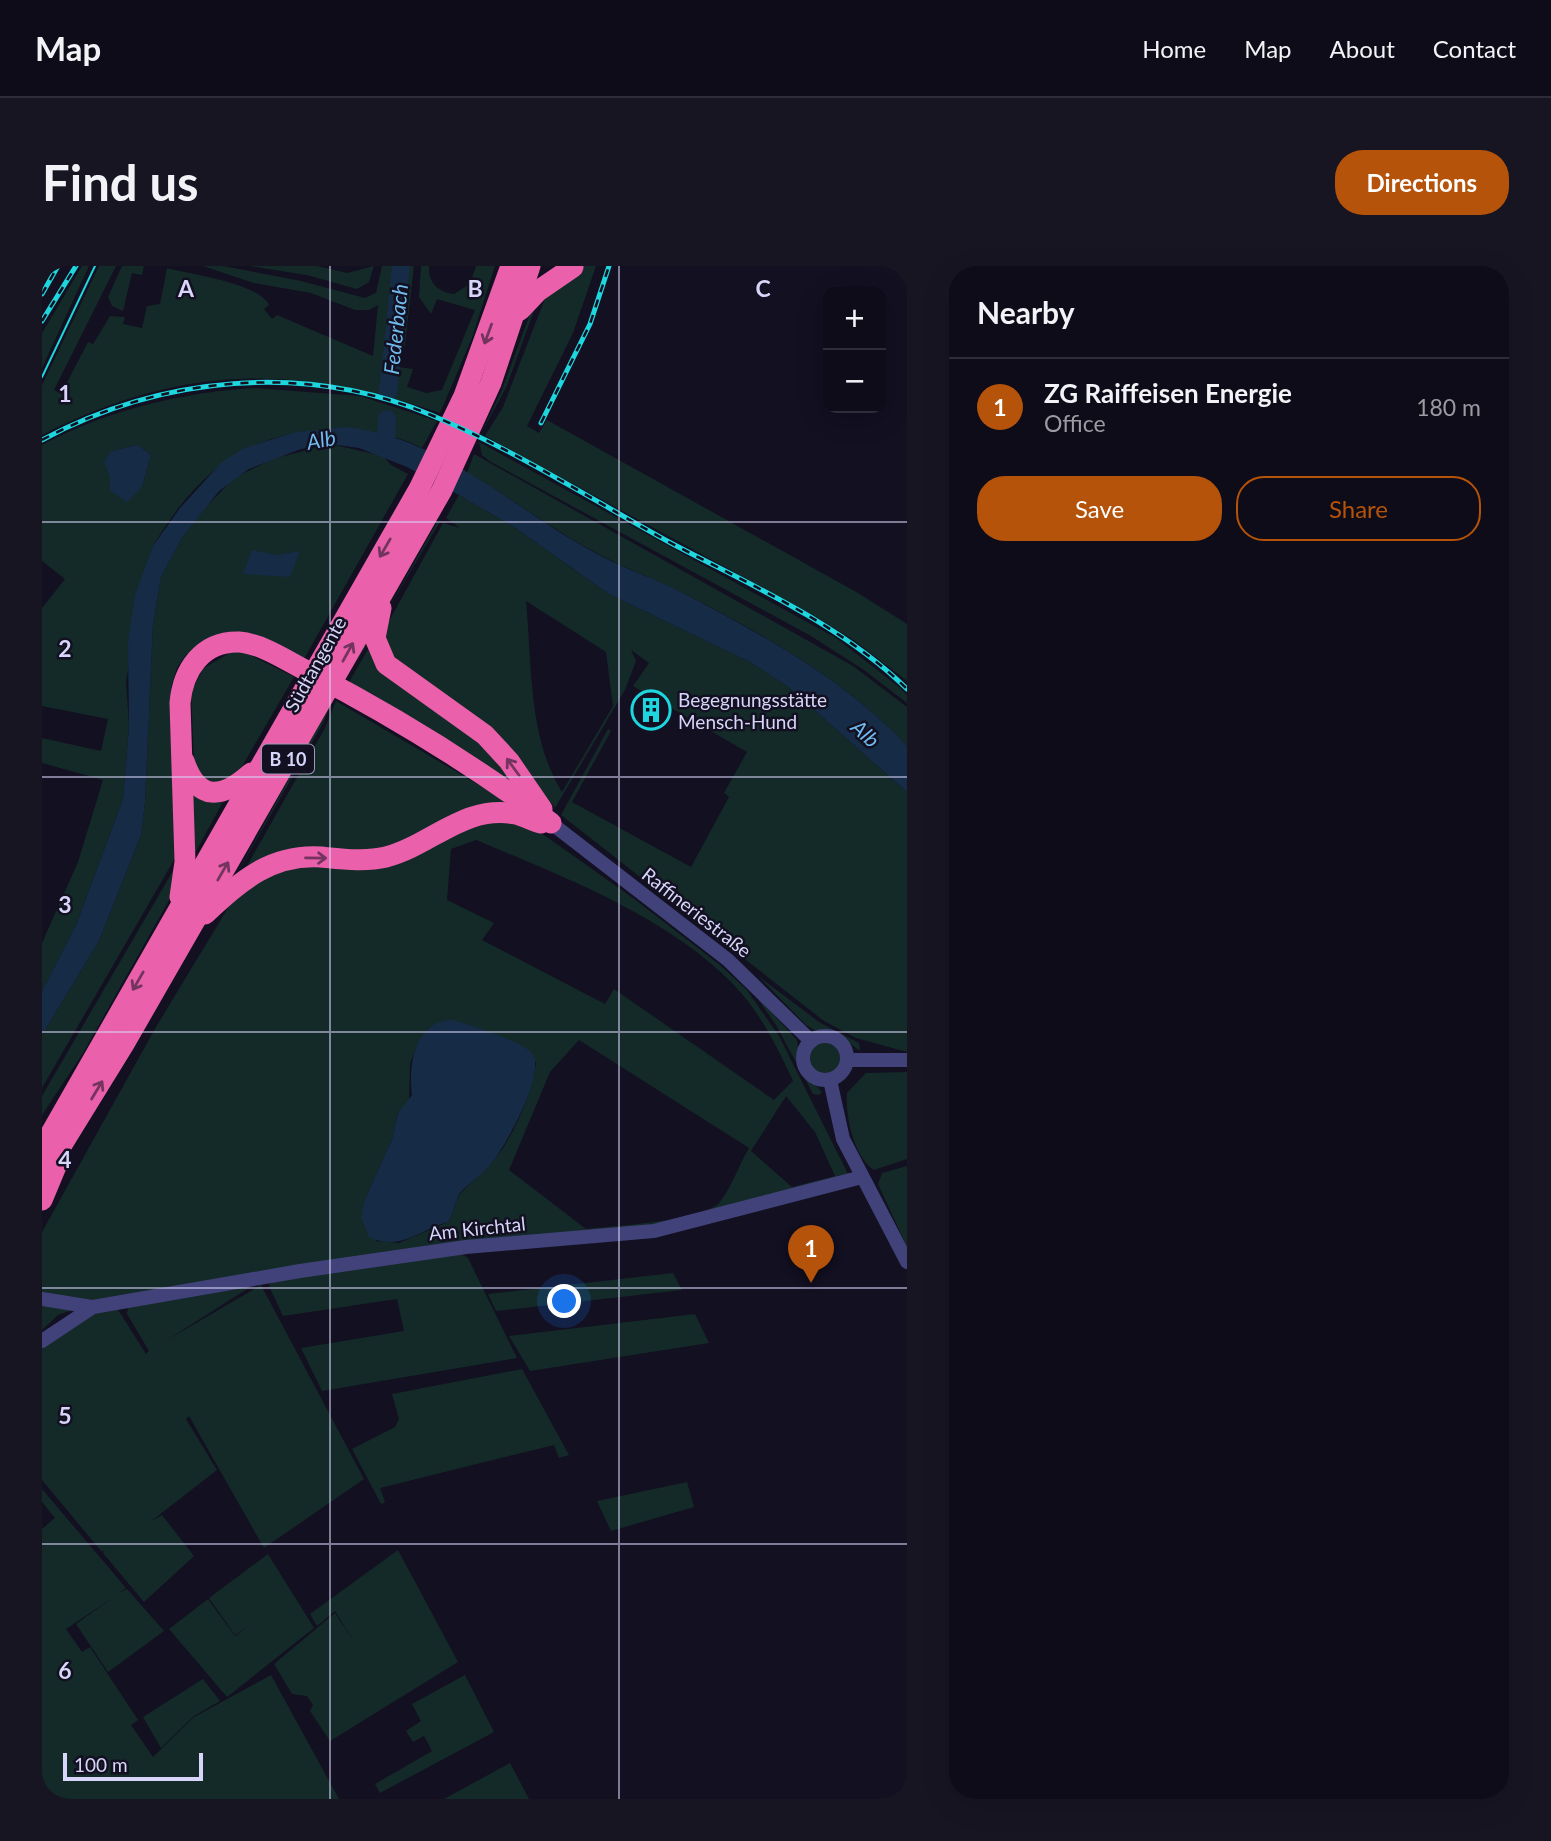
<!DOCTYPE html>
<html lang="en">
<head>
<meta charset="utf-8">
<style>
	:root { --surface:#0e0c19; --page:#171522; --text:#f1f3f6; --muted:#9b9ba2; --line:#2e2c38; --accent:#b45309 }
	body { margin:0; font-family:Lato,sans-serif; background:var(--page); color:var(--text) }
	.controls { position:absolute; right:21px; top:21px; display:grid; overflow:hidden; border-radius:14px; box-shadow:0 7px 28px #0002 }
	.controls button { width:63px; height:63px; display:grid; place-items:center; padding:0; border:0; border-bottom:2px solid var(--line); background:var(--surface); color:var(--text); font:35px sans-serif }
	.scale { position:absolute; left:21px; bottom:18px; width:140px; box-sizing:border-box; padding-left:7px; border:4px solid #d7d5fa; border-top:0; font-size:19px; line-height:24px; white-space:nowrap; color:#d7d5fa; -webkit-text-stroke:5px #121021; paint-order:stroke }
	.you { position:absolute; left:523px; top:1036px; width:24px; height:24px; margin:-18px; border:5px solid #fff; border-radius:50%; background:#1a73e8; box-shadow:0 0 0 10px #1a73e833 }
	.badge { display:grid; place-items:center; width:46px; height:46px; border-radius:50%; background:var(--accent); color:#fff; font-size:23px; font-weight:700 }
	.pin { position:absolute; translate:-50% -58px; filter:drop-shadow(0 2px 4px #0008) }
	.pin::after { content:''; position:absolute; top:37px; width:24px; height:21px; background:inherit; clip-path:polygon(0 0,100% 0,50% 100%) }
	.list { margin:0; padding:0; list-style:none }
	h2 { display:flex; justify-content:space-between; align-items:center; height:91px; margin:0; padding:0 28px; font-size:30px }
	h2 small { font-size:23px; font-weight:400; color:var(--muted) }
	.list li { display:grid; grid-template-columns:46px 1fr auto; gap:21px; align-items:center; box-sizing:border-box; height:98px; padding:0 28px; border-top:2px solid var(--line) }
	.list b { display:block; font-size:26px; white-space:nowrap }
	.list p { margin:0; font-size:23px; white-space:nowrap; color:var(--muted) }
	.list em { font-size:23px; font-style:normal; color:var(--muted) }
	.actions { display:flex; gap:14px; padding:21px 28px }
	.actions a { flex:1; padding:16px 0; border:2px solid var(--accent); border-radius:28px; text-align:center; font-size:24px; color:var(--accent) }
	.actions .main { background:var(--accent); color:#fff }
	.map { position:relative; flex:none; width:865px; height:1533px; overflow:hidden; border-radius:28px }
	header { display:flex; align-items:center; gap:42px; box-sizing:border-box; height:98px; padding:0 35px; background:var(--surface); border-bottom:2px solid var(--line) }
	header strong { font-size:33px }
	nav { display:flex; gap:38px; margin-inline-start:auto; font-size:24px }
	.intro { display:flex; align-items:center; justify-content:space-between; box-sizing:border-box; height:168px; padding:0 42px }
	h1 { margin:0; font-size:49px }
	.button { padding:18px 32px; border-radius:28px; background:var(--accent); color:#fff; font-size:24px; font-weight:700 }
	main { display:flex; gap:42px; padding:0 42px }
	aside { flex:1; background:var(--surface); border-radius:28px; box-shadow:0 7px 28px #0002 }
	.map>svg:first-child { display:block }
	.green { fill:#142a28; fill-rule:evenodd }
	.water { fill:#162b45 }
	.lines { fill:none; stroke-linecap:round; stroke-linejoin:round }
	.river { stroke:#162b45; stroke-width:18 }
	.minor { stroke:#41427a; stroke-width:14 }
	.highway { stroke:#ea60aa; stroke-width:21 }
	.tram { stroke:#1dd6de; stroke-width:2 }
	.rail-casing { stroke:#1dd6de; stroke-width:5 }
	.rail { stroke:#121021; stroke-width:2.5; stroke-dasharray:8; stroke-linecap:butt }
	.oneway { stroke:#73345f }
	.grid { fill:none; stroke:#d7d5fa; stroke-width:2; stroke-opacity:0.55 }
	.labels { text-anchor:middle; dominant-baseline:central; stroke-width:5; stroke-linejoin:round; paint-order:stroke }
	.shield { fill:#121021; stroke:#9c9ab9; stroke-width:2 }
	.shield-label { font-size:18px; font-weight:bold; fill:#d7d5fa }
	.street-label { font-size:19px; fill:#d7d5fa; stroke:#121021 }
	.poi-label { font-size:19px; fill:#d7d5fa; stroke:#121021; text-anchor:start }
	.water-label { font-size:21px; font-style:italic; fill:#70baed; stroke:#121021 }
	.grid-label { font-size:23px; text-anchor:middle; font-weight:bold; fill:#d7d5fa; stroke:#121021; stroke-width:5; stroke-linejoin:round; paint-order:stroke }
</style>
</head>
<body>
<header>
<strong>Map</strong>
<nav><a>Home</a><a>Map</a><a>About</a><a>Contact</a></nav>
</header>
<div class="intro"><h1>Find us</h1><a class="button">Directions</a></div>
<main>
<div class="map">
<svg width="865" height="1533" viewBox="0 0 865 1533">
	<rect width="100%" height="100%" fill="#121021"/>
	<!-- green -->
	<g class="green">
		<path d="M40 0H47L0 102V67Z"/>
		<path d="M57 0H74L12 124 19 128 46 76 51 78 68 50 83 51 81 58 100 62 105 40 118 38 125 2C147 8 217 17 227 39L222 43 230 53 235 49 331 90 336 39 327 44H313L269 27 212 17 161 0H181L259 15 323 32 334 27 340 0H372L363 79 356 101 371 103 365 121 384 127 400 124 433 44 395 33 389 48 377 31 379 0H387C386 17 396 26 412 28L428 18 434 0H453L430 72 398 147C252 98 140 98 0 169V119Z"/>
		<path d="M80 0H102L100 9 90 7 81 45 70 40 66 31Z"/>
		<path d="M207 0H275L305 7 332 0 327 16 315 23 265 9Z"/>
		<path d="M543 0H554L531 67 485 160 497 167 505 154 816 327 865 358V415L813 375 773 350 443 170 461 141 504 30Z"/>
		<path d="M497 31 464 122 439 167 459 126 491 40Z"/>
		<path d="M211 122 318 130 395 155 380 182C355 169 334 167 307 165 213 159 158 201 111 280L84 415 87 460 81 533 34 659 0 725V677L36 596 61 514 0 497V472L59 485 66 453 0 440V342L23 313 0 295V179C65 144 138 127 211 122ZM96 179 109 189 100 221 68 225 69 185Z"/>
		<path d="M437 176 794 372 857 421 865 429V437L822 404 769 370 449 196 440 189Z"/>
		<path d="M288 178 341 190 349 199 366 208 262 393 171 370 143 390 135 402 129 421 132 594 0 822V769L57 675 99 569 103 537 111 358 119 311 140 272 163 242 192 212 231 193Z"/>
		<path d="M432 188 811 400 865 441V480C805 415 721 368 643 328 616 314 587 304 560 290 514 266 471 233 425 207Z"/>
		<path d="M417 229 472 261 567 328 708 396 745 420 865 526V786L814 772 782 755 519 549 566 463 569 465 530 536 649 601 687 531 682 527 705 486 591 420 607 397 589 384 594 395 583 424 513 542 456 467 350 391 343 375 346 357 401 257 418 262 404 252ZM484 335 564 386 571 440 520 526C486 472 490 398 484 335Z"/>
		<path d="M395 256 397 257 341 352Z"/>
		<path d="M327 367 329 372 291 433 280 459 188 620Z"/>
		<path d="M329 378 427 463 481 523 306 418Z"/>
		<path d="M191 385 204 387 252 411 195 509 173 518 160 512 152 496 149 425 162 402Z"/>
		<path d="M294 435 471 539 363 581 201 607 283 462Z"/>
		<path d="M151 523 183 532 152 589Z"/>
		<path d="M470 555 502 569 591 632 678 699 705 724 737 770 806 908 629 957 60 1033 16 1049 0 1064V966L114 761 189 637 227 607 267 600 429 559ZM434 574C522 611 637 655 700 728 722 754 737 785 751 815L732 834 572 723 563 738 440 674 452 657 405 634 409 583ZM387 761 451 767 494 797C490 829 469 877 447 900 438 909 426 919 419 927 413 934 412 947 406 956L357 977 334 975 323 933 350 873 356 847 367 836 368 798 376 777ZM537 774 707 882C697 899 690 920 678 936 663 955 570 960 544 963L467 904 508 806ZM744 830 773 866 793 910 750 921 709 885Z"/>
		<path d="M132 603 130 629 41 787 0 849V830Z"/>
		<path d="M716 710 777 756 817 777 818 785 795 768 772 764 764 759Z"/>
		<path d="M711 726 755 774 758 801 780 826 777 829 771 828 734 759Z"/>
		<circle cx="783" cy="792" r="16"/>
		<path d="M865 806V893L832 904C812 892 803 849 805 827L824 807Z"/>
		<path d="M865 900V981L836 918 840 907Z"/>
		<path d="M418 987 426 992 475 1092 280 1125 259 1082 362 1065 355 1033 241 1050 227 1020 229 1015Z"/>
		<path d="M631 1007 640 1024 454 1045 446 1028Z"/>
		<path d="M213 1018 125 1074 219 1019 322 1213 222 1282 147 1150 144 1153 175 1204 108 1256 120 1249 152 1290 102 1336 61 1287 63 1284 60 1286 0 1214V1079L50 1046 75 1042 104 1088 107 1085 85 1048 86 1041Z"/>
		<path d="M653 1048 667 1077 488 1105 467 1070Z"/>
		<path d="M480 1103 527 1189 517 1192 512 1179 338 1222 343 1236 339 1238 310 1183 353 1161 357 1153 350 1128Z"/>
		<path d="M645 1216 652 1241 569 1265 555 1235Z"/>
		<path d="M0 1223 84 1322 77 1327 85 1323 122 1365 66 1406 34 1358 72 1331 24 1363 40 1386 48 1381 96 1454 89 1459 111 1491 152 1451 229 1409 297 1533H0V1263L13 1252 0 1236Z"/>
		<path d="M356 1284 416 1396 288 1475 268 1445 271 1439 265 1430 250 1428 232 1398 293 1347 313 1377 293 1345 275 1360 268 1348Z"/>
		<path d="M226 1288 272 1362 185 1431 127 1363 166 1333 193 1370 207 1360 193 1369 167 1332Z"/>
		<path d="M423 1409 452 1466 338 1527 333 1518 390 1485 382 1470 371 1476 364 1465 379 1455 370 1438Z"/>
		<path d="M161 1413 178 1435 152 1450 119 1482 101 1451Z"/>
		<path d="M468 1497 487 1533H402Z"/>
	</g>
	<!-- water -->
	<g class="water">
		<path d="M304 161C404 172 475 247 561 291 588 305 617 314 643 328 721 369 805 415 865 480V526L745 420 708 396 567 328 472 261 417 229 365 201 317 182 288 178 259 183 207 203 177 225 140 272 119 311 111 358 103 537 99 569 57 675 0 769V725L34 659 81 533 87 460 86 376 93 329 111 280 138 242 180 196 202 182 254 166Z"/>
		<path d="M96 179 109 189 100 221 85 236 68 225V211L62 196 69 185Z"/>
		<path d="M210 284 236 289 258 285 248 311 201 308Z"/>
		<path d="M412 754C428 759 481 776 490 787 505 807 463 881 449 898 441 908 426 918 418 927 413 935 412 947 406 956 377 964 358 986 327 971L319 951 323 933 350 873 356 847 370 829C366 799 373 752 412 754Z"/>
	</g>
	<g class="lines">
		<!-- river -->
		<g class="river">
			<path d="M346 126 359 0"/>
			<path d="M344 177 345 153"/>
		</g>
		<!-- minor -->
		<g class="minor">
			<path d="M509 557 686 694 769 775"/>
			<circle cx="783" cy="792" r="22"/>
			<path d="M805 794H865"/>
			<path d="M788 814 801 873 865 996"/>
			<path d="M0 1033 50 1041"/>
			<path d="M0 1075 51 1041 258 1005 424 981 612 965 820 911"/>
		</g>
		<!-- highway -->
		<g class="highway">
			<path d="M478 44 496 25 531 1"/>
			<path d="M339 342 333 372 344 398 443 469 467 495 500 543"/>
			<path d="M142 495C156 536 180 533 209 507"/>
			<path d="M138 631 143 596 138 437C141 404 160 375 197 376 221 378 245 395 265 405 350 449 433 500 509 557"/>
			<path d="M163 648C199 615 228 588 279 591 300 593 323 596 344 591 390 579 422 538 474 548 482 550 491 555 499 557"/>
			<path d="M0 883 377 223 422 130 469 0"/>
			<path d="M0 911 82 778 400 224 449 117 488 0"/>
			<path d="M0 934 15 898"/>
		</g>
		<!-- tram -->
		<g class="tram">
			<path d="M0 14 10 0"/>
			<path d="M0 111 53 0"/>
		</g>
		<!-- rail casing -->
		<g class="rail-casing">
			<g id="rail">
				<path d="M0 28 16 0"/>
				<path d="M0 55 34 0"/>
				<path d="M499 157 548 58 567 0"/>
				<path d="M0 174C119 110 263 96 389 149 471 183 549 233 627 276 708 319 799 358 865 423"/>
			</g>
		</g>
		<!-- rail -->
		<use href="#rail" class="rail"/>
	</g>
	<!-- one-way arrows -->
	<defs><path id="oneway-shaft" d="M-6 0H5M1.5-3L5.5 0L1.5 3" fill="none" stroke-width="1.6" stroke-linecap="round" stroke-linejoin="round" transform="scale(1.75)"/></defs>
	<g class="oneway">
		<use href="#oneway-shaft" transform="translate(446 68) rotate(110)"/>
		<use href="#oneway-shaft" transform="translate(343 282) rotate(120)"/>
		<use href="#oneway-shaft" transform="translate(306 386) rotate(-61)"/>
		<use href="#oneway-shaft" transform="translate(471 501) rotate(-126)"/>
		<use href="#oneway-shaft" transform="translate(274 592) rotate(1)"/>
		<use href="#oneway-shaft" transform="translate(181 605) rotate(-60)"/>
		<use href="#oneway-shaft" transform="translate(96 715) rotate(120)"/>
		<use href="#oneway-shaft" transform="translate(55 824) rotate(-59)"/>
	</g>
	<!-- grid -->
	<path class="grid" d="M288 0V1533M577 0V1533M0 256H865M0 511H865M0 766H865M0 1022H865M0 1278H865"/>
	<!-- icons -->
	<defs>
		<g id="building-ring" transform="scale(2.0125)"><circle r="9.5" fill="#121021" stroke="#1dd6de" stroke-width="1.5"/><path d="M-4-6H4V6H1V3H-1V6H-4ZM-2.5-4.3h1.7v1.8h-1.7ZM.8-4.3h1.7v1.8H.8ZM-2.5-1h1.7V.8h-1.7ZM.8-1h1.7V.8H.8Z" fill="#1dd6de"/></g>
	</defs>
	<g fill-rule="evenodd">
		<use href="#building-ring" x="609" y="444"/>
	</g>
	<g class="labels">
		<!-- shield labels -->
		<rect class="shield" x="220" y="478.5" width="52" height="29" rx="5"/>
		<g class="shield-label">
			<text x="246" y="493">B 10</text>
		</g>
		<!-- street labels -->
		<g class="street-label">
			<text transform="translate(273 398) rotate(-61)">Südtangente</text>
			<text transform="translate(655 646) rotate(38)">Raffineriestraße</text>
			<text transform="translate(435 962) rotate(-6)">Am Kirchtal</text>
		</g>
		<!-- poi labels -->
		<g class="poi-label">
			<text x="636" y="433">Begegnungsstätte<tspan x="636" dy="22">Mensch-Hund</tspan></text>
		</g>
		<!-- water labels -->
		<g class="water-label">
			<text transform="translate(353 63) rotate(-84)">Federbach</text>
			<text transform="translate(279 173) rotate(-11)">Alb</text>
			<text transform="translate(824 467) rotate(43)">Alb</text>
		</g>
	</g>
	<g class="grid-label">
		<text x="144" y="31">A</text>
		<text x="433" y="31">B</text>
		<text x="721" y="31">C</text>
		<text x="23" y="136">1</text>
		<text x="23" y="391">2</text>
		<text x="23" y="647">3</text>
		<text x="23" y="902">4</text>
		<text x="23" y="1158">5</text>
		<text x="23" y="1413">6</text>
	</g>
</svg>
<div class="controls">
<button>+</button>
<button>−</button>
</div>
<div class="scale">100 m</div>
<div class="you"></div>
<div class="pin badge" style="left:769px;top:1017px">1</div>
</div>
<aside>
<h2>Nearby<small></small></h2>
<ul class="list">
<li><span class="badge">1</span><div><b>ZG Raiffeisen Energie</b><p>Office</p></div><em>180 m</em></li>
</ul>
<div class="actions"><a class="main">Save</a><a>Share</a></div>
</aside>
</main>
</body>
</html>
